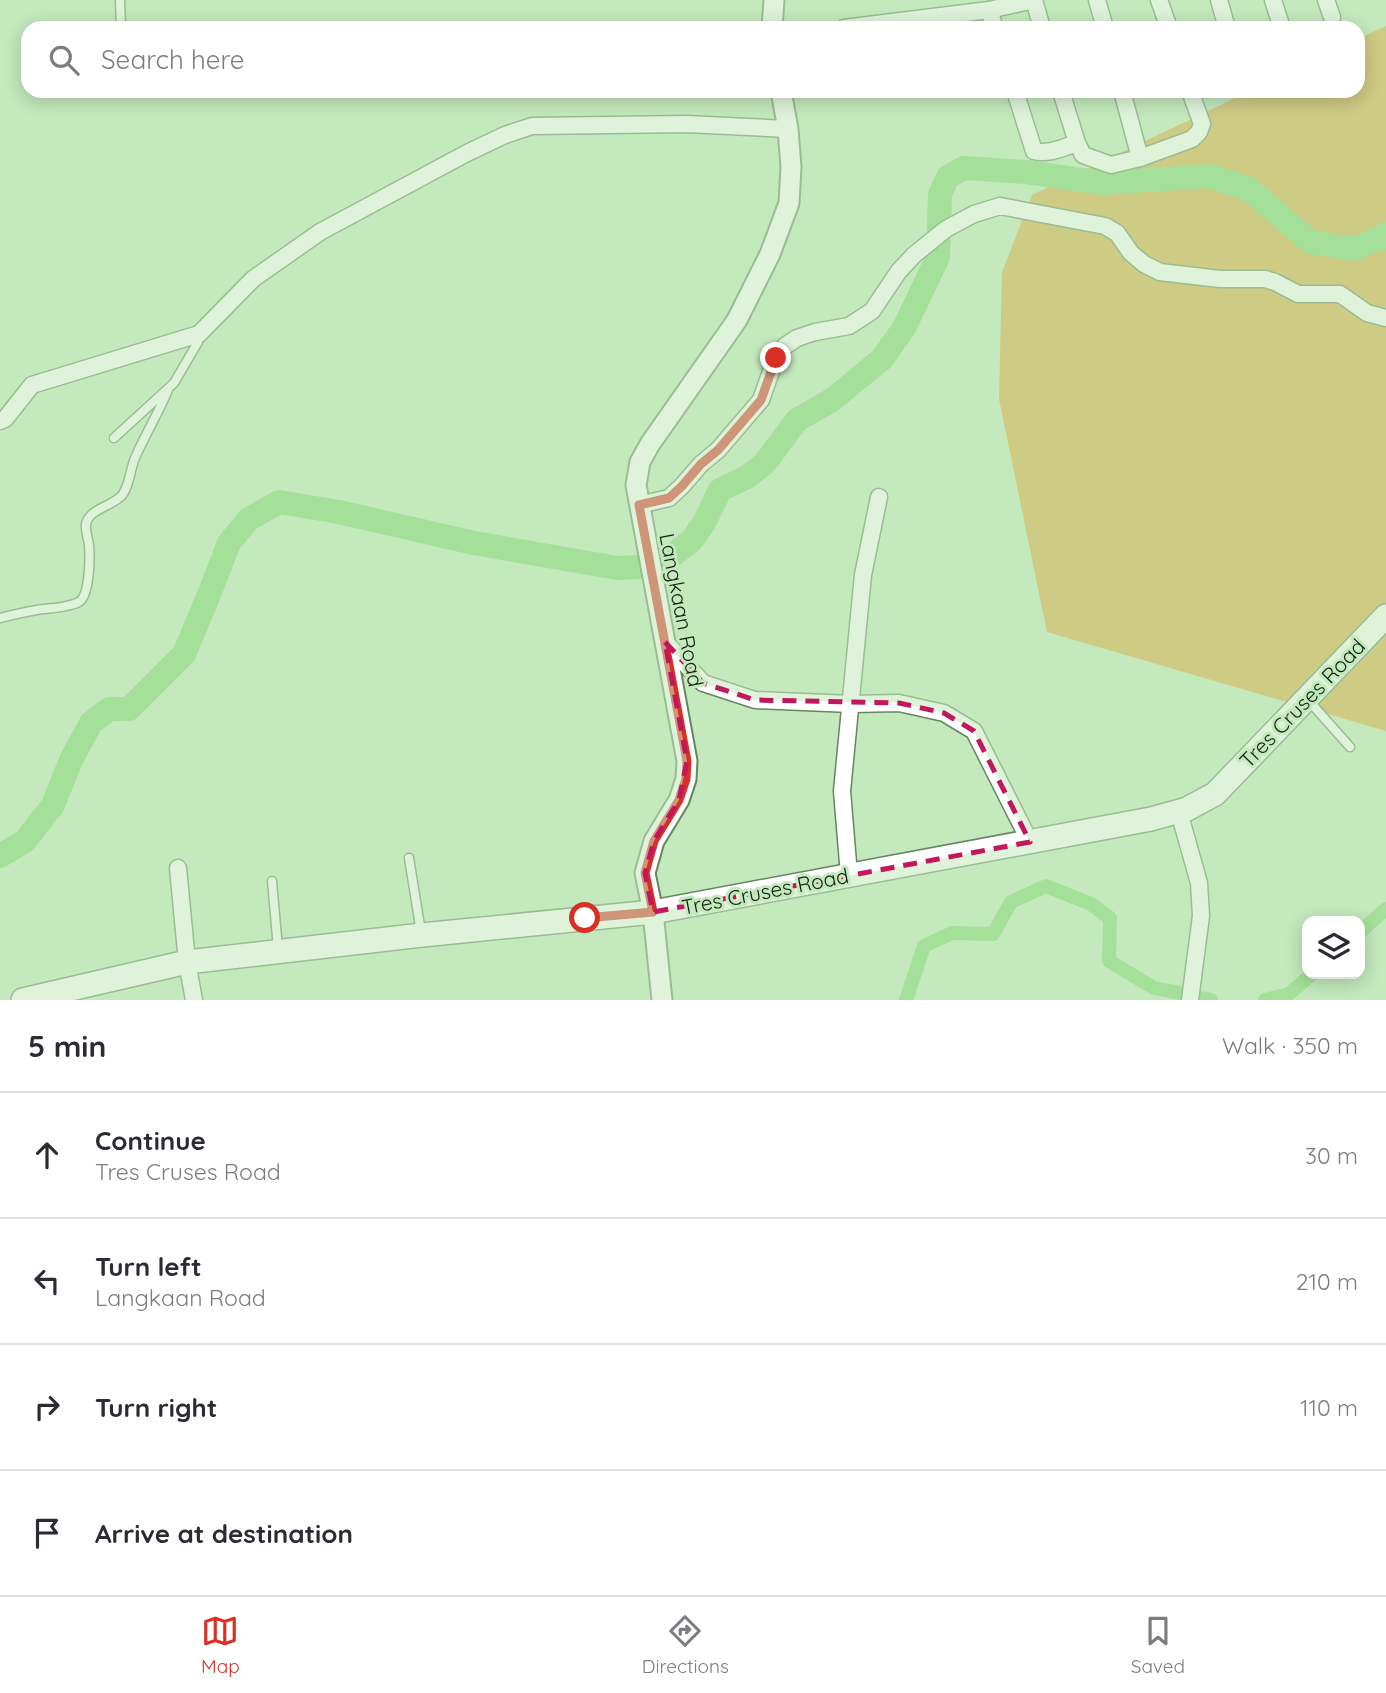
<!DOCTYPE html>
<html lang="en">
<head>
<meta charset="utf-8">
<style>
	:root { --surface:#fff; --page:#f7f7f7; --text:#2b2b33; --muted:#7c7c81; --line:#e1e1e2; --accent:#d93025 }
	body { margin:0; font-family:Quicksand,sans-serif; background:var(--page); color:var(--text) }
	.controls { position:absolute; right:21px; bottom:21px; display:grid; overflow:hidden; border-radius:14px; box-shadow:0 4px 18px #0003 }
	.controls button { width:63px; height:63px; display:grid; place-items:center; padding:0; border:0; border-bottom:2px solid var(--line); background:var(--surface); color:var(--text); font:35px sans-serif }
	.stop { position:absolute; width:21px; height:21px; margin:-16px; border:5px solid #d93025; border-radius:50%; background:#fff }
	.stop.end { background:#d93025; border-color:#fff; box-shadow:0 2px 7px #0008 }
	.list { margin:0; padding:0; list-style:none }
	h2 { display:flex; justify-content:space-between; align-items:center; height:91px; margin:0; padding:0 28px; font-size:30px }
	h2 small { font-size:23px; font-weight:400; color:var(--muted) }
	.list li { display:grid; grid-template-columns:46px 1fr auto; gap:21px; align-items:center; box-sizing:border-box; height:126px; padding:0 28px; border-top:2px solid var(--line) }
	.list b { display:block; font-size:26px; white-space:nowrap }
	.list p { margin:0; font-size:23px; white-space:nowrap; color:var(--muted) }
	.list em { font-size:23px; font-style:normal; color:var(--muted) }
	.icon { flex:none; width:38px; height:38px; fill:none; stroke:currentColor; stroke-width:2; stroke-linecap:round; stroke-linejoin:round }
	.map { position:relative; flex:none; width:1386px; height:1000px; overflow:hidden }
	.search { position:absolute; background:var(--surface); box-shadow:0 4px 18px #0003; left:21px; right:21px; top:21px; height:77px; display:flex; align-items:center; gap:18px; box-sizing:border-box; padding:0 24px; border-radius:21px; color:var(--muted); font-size:26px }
	.sheet { height:595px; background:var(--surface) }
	nav { display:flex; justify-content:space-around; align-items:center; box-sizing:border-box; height:98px; border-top:2px solid var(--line); background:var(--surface); font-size:19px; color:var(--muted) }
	nav a { display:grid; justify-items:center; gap:4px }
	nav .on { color:var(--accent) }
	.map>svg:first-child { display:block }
	.forest { fill:#daa640 }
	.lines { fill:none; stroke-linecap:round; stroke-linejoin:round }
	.canal { stroke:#7cd56d; stroke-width:14 }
	.river { stroke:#7cd56d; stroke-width:24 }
	.service-casing { stroke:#65865f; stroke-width:11 }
	.minor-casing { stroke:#65865f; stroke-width:19 }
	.tertiary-casing { stroke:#65865f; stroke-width:23 }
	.secondary-casing { stroke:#65865f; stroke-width:26 }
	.service { stroke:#fff; stroke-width:8 }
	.minor { stroke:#fff; stroke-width:16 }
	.tertiary { stroke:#fff; stroke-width:19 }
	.secondary { stroke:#fff; stroke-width:23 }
	.route { stroke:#d93025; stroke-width:9 }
	.marked { fill:none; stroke:#c2185b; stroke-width:5; stroke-dasharray:14 9; stroke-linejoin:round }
	.labels { text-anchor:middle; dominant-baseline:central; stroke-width:6; stroke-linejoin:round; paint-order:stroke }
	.street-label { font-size:21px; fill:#122010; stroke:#c4e9bd }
</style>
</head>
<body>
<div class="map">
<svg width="1386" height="1000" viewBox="0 0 1386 1000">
	<rect width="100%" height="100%" fill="#c4e9bd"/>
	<!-- forest -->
	<path class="forest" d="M1386 26V731L1047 632 999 399 1002 272 1032 195 1250 91H1358V39Z"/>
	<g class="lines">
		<!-- canal -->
		<g class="canal">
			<path d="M1360 932 1386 909"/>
			<path d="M1201 998 1211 1000"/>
			<path d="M906 1000 924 946 952 933 993 934 1011 902 1046 886 1091 904 1110 918 1109 961 1154 988 1180 993"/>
			<path d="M1265 1000 1289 994 1312 974"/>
		</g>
		<!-- river -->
		<path class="river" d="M0 856 25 841 53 805 71 760 91 723 109 709H129L184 654 208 597 229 543 249 519 279 502 339 512 474 543 617 568 659 566 692 540 704 523 720 490 747 477 765 463 797 420 832 400 882 359 904 328 938 257 940 194 948 177 964 168 1026 172 1102 183 1210 176 1249 189 1311 242 1354 249 1382 237 1386 234"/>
		<!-- service casing -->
		<g class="service-casing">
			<g id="service">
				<path d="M120 0 121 28"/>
				<path d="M114 438 174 383 198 342 199 334"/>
				<path d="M0 618C12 615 24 612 37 610 49 608 68 608 79 602 90 595 90 557 89 545 88 538 85 530 86 524 89 508 115 506 123 494 130 483 130 470 135 458 145 435 158 414 168 390"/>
				<path d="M1309 701 1350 747"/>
				<path d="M409 858 421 932"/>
				<path d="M272 881 278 949"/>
			</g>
		</g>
		<!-- minor casing -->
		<g class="minor-casing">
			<g id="minor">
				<path d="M1034 0 1042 28"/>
				<path d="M1097 0 1105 28"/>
				<path d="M1159 0 1169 28"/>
				<path d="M1219 0 1227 28"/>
				<path d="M1273 0 1282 28"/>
				<path d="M1326 0 1332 17"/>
				<path d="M989 10 995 28"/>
				<path d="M844 28 989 10 1034 0"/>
				<path d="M1015 91 1034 151C1048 155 1064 147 1077 143"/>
				<path d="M1061 91 1077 143 1083 155 1111 165 1140 158 1192 139 1199 132 1202 124 1190 91"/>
				<path d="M1122 91 1140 158"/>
				<path d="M0 421 5 419 32 385 199 334 253 279 320 232 467 153 505 135 532 126 687 124 788 129"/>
				<path d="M639 505 669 498 682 486 701 464 718 450 761 400 776 357 785 346 797 338 815 332 849 326 872 311 899 271 914 255 946 229 974 214 1000 206 1105 226 1117 233 1131 253 1144 264 1160 272 1220 279H1265L1275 282 1298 294H1340L1367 313 1386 318"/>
				<path d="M665 642 703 683 755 700 851 704 899 703 944 713 974 731 1030 842"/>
				<path d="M1179 812 1199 883 1201 916 1190 1000"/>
				<path d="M178 868 187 962 194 1000"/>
				<path d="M849 875 842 791 863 575 879 497"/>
			</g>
		</g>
		<!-- tertiary casing -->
		<g class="tertiary-casing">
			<g id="tertiary">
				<path d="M772 28 774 0"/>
				<path d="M662 1000 653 912 645 873 654 841 679 800 686 779 687 761 636 485 640 462 650 444 737 320 770 254 789 203 791 167 788 129 781 91"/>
			</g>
		</g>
		<!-- secondary casing -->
		<g class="secondary-casing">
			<path id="secondary" d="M23 1000 187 962 422 935 653 912 1151 819 1187 809 1215 794 1386 616"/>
		</g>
		<!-- service -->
		<use href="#service" class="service"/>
		<!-- minor -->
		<use href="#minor" class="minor"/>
		<!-- tertiary -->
		<use href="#tertiary" class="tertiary"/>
		<!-- secondary -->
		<use href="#secondary" class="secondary"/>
	</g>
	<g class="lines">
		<!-- route -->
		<path class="route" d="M585 918 653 912 645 873 654 841 679 800 686 779 687 761 639 505 669 498 682 486 701 464 718 450 761 400 776 358"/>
	</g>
	<!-- marked area -->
	<path d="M0 0H1386V1000H0ZM665 642 703 683 755 700 899 703 944 713 974 731 1030 842 653 912 645 873 654 841 679 800 687 761Z" fill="#c4e9bd" fill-opacity=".55" fill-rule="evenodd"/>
	<path class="marked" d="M665 642 703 683 755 700 899 703 944 713 974 731 1030 842 653 912 645 873 654 841 679 800 687 761Z"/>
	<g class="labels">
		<!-- street labels -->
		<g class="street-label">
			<text transform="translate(682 610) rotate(79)">Langkaan Road</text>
			<text transform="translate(1302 703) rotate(-46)">Tres Cruses Road</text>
			<text transform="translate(765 891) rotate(-11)">Tres Cruses Road</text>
		</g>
	</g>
</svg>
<div class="controls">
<button><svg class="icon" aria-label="layers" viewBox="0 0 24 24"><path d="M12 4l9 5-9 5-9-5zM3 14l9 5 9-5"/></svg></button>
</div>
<div class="stop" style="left:585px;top:918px"></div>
<div class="stop end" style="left:776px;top:358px"></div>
<div class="search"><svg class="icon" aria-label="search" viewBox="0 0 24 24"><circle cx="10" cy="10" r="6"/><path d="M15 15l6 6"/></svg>Search here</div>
</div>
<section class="sheet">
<h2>5 min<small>Walk · 350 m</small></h2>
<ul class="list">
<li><svg class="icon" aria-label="ahead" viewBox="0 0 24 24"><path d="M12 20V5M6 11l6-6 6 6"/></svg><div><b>Continue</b><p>Tres Cruses Road</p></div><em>30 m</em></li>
<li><svg class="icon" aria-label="left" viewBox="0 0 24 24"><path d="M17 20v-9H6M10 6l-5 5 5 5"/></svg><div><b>Turn left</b><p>Langkaan Road</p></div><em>210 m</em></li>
<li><svg class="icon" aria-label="right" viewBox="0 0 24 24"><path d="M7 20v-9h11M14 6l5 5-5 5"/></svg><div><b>Turn right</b></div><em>110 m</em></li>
<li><svg class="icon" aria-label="arrive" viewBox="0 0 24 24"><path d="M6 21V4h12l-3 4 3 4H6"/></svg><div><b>Arrive at destination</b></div></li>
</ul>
</section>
<nav>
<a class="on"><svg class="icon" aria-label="map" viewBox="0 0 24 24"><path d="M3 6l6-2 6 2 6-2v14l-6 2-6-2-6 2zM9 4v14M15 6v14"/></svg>Map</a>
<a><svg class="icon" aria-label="directions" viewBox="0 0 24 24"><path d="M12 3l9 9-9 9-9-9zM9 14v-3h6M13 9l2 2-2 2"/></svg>Directions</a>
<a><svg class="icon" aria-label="saved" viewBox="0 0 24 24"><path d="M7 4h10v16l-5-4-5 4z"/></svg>Saved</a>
</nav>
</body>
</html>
